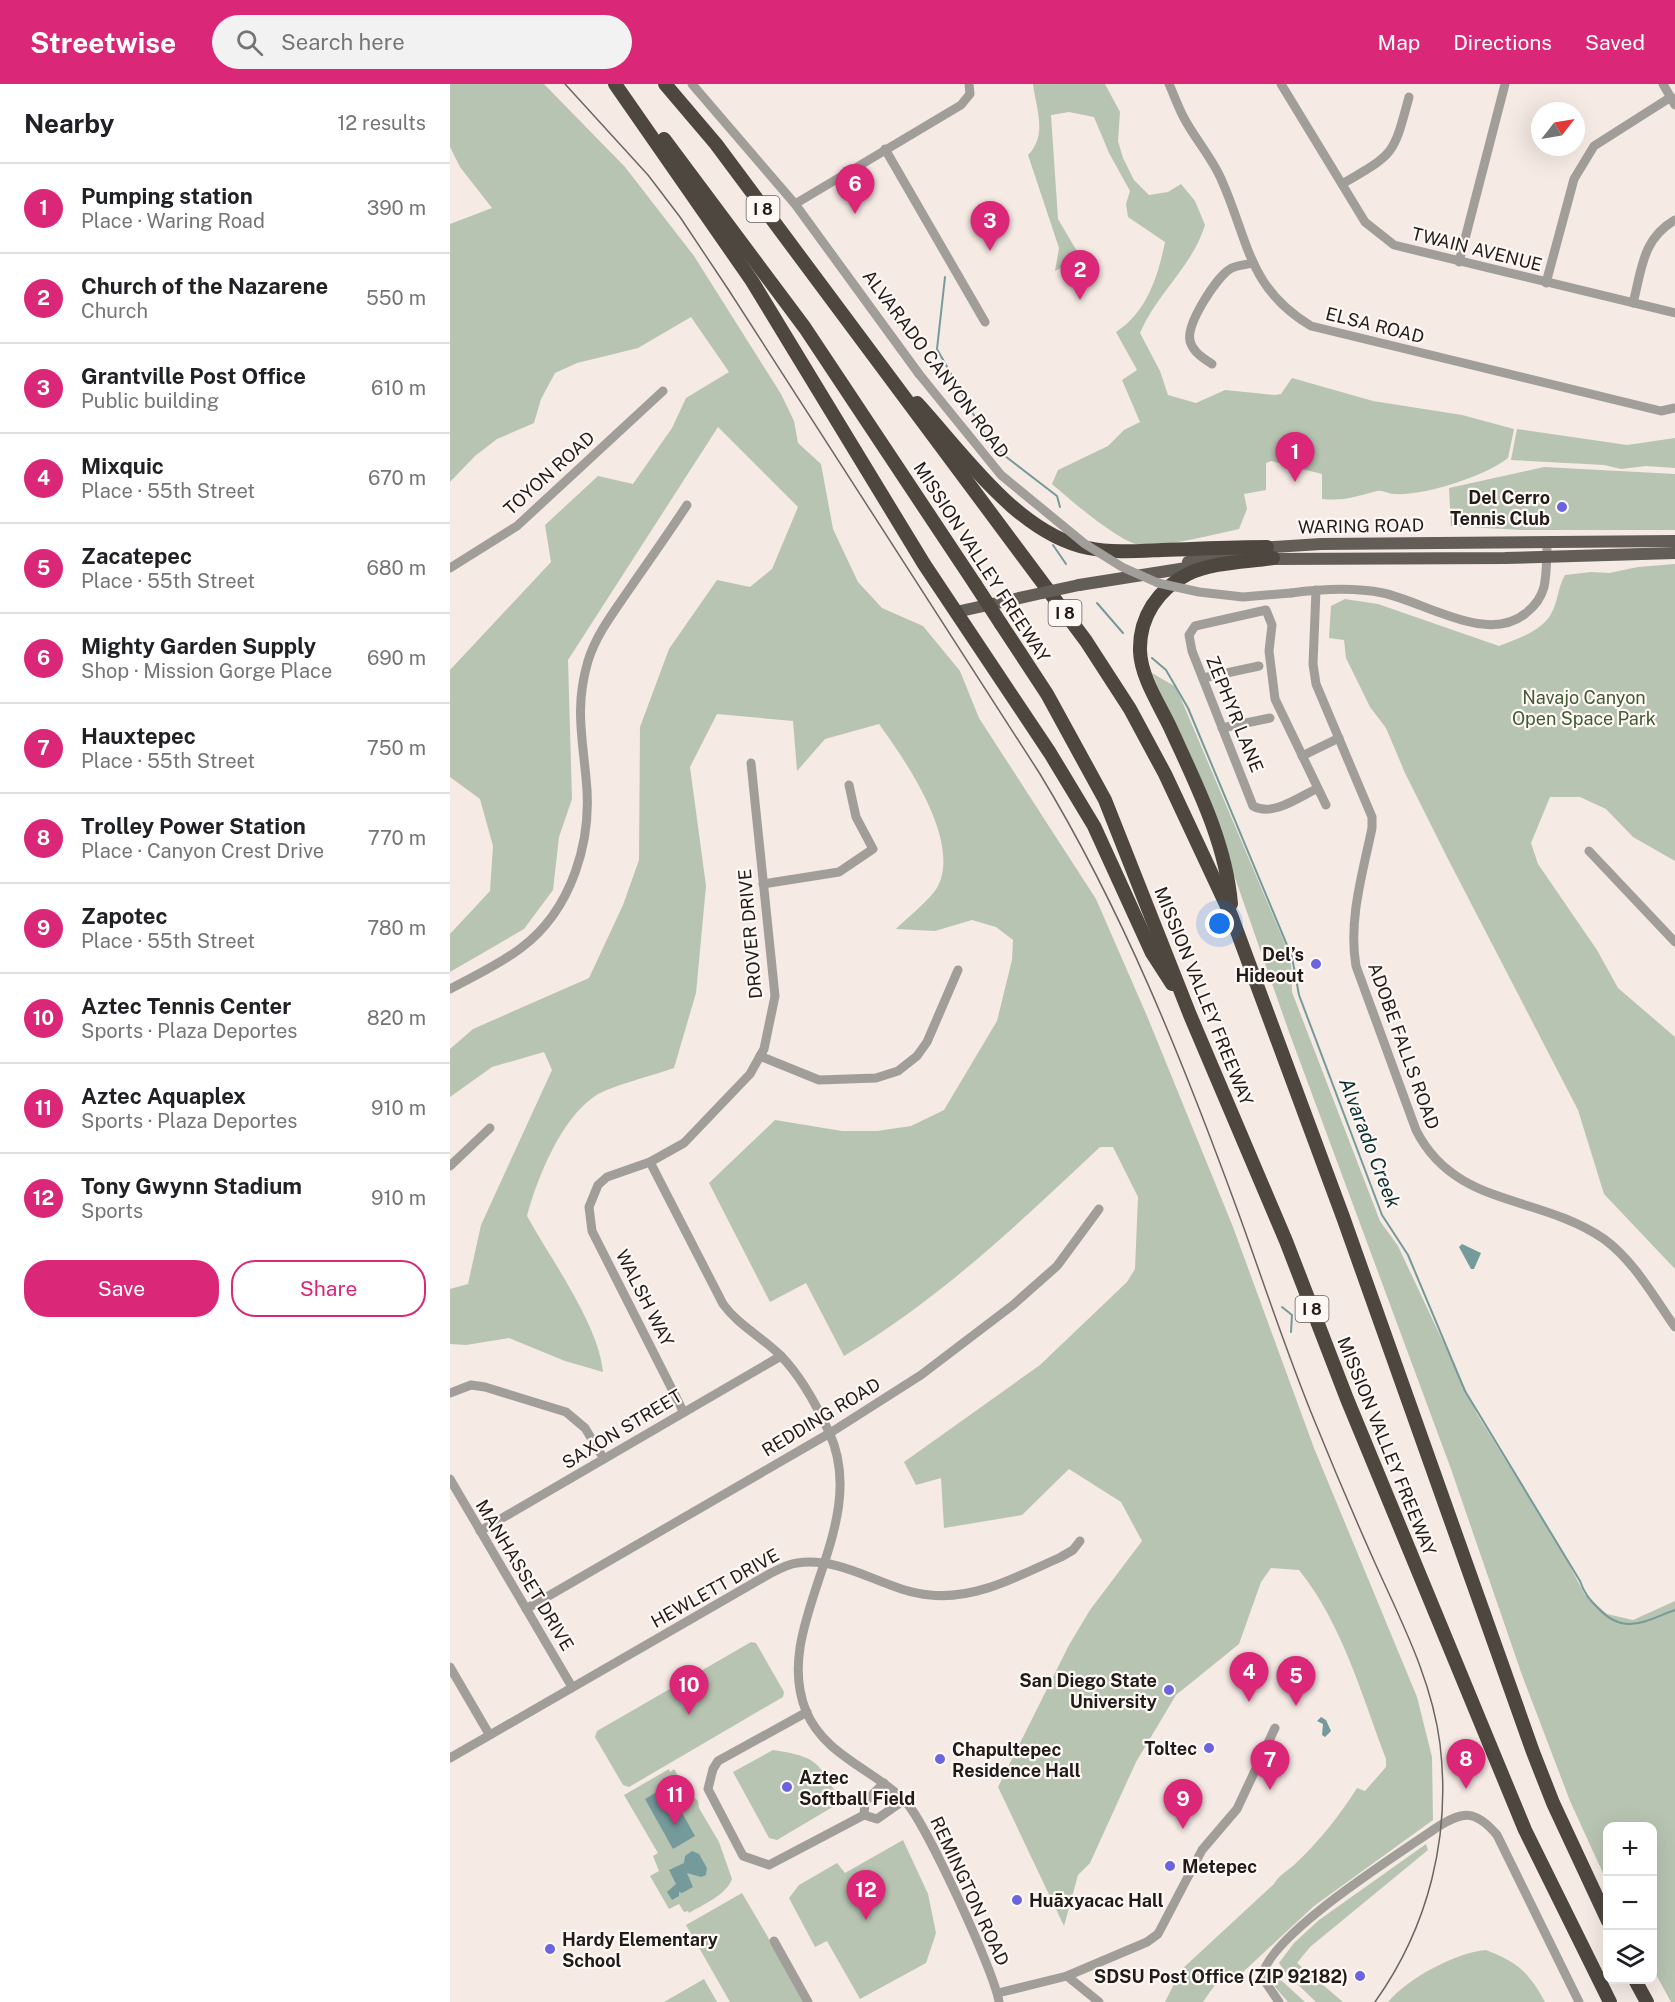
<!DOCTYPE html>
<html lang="en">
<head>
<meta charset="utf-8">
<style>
	:root { --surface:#fff; --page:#f2f2f2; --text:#202124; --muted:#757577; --line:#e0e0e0; --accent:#db2777 }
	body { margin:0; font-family:"Public Sans",sans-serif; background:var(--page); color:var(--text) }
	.controls { position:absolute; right:18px; bottom:18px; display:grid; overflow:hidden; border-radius:12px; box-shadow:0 6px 24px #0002 }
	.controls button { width:54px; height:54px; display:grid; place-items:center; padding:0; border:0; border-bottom:2px solid var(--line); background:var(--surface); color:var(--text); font:30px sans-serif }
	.compass { position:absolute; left:1081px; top:18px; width:54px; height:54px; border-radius:50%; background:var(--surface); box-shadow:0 6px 24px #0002; rotate:59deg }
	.you { position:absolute; left:770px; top:840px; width:21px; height:21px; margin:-15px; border:4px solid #fff; border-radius:50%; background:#1a73e8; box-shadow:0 0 0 9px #1a73e833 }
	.badge { display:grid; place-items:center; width:39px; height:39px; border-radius:50%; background:var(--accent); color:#fff; font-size:20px; font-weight:700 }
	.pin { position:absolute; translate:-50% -50px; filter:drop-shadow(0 2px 3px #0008) }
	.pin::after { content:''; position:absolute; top:32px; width:21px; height:18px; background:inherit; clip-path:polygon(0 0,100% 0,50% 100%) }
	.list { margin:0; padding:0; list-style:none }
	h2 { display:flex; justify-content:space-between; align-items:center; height:78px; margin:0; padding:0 24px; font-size:26px }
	h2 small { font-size:20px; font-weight:400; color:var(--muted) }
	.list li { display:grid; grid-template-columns:39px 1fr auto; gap:18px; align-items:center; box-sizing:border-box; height:90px; padding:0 24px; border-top:2px solid var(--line) }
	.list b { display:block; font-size:22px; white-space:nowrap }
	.list p { margin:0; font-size:20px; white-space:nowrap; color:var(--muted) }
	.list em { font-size:20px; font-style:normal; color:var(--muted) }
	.actions { display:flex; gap:12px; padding:18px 24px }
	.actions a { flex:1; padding:14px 0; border:2px solid var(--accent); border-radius:24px; text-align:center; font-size:21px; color:var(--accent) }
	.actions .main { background:var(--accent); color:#fff }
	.icon { flex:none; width:33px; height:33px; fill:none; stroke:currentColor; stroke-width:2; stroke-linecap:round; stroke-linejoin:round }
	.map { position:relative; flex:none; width:1225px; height:1918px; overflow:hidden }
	header { display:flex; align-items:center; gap:36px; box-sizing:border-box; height:84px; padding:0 30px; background:var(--accent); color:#fff }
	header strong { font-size:28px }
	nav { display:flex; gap:33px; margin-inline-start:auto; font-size:21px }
	.search { width:420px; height:54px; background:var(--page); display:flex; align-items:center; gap:15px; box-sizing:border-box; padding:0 21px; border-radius:33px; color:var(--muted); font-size:22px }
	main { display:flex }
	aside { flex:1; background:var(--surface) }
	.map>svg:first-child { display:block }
	.green { fill:#b8c4b2 }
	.water { fill:#759a9b }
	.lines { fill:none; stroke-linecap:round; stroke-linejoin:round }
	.stream { stroke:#759a9b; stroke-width:2 }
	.minor { stroke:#a19e9a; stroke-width:9 }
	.major { stroke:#625d57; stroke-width:12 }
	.highway { stroke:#4d4740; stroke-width:14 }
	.tram { stroke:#6c6662; stroke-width:1.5 }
	.minor-bridge { stroke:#a19e9a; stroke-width:9 }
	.major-bridge { stroke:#625d57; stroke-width:12 }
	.highway-bridge { stroke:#4d4740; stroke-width:14 }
	.poi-dot { fill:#6a65df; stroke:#fff8f5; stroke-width:2 }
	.labels { text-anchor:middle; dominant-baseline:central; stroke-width:4.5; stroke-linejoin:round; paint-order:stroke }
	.shield { fill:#fff8f5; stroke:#635e5c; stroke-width:1.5 }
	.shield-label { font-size:16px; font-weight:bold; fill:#201c1a }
	.street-label { font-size:18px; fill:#201c1a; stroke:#fff8f5 }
	.poi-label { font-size:18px; font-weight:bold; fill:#201c1a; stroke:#fff8f5; text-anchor:end }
	.park-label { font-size:18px; fill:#415c33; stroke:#fff8f5 }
	.water-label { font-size:20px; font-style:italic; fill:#093032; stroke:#fff8f5 }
</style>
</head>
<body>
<header>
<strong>Streetwise</strong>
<div class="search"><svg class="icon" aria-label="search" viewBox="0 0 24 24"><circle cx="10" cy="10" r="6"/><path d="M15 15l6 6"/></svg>Search here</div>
<nav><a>Map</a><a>Directions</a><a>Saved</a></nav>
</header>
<main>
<aside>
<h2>Nearby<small>12 results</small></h2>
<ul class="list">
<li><span class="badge">1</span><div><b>Pumping station</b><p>Place · Waring Road</p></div><em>390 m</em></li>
<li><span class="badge">2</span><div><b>Church of the Nazarene</b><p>Church</p></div><em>550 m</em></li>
<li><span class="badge">3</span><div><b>Grantville Post Office</b><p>Public building</p></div><em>610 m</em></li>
<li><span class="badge">4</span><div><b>Mixquic</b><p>Place · 55th Street</p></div><em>670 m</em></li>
<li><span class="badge">5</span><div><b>Zacatepec</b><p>Place · 55th Street</p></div><em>680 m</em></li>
<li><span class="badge">6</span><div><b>Mighty Garden Supply</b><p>Shop · Mission Gorge Place</p></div><em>690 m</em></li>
<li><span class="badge">7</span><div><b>Hauxtepec</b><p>Place · 55th Street</p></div><em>750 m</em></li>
<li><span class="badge">8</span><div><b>Trolley Power Station</b><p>Place · Canyon Crest Drive</p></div><em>770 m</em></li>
<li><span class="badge">9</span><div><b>Zapotec</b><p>Place · 55th Street</p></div><em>780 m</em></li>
<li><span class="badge">10</span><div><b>Aztec Tennis Center</b><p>Sports · Plaza Deportes</p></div><em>820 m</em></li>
<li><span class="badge">11</span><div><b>Aztec Aquaplex</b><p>Sports · Plaza Deportes</p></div><em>910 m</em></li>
<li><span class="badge">12</span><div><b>Tony Gwynn Stadium</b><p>Sports</p></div><em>910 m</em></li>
</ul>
<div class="actions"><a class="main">Save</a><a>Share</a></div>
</aside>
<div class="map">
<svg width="1225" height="1918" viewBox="0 0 1225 1918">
	<rect width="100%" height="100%" fill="#f5eae4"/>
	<!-- green -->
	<g class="green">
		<path d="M0 0H94L175 83 244 172 331 310 344 337 348 359 371 380 383 445 408 498 432 524 473 542 510 587 529 634 646 815 697 932 783 1143 864 1364 967 1613 982 1673 983 1736 864 1822 793 1888 769 1895 753 1918H715L731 1886 824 1800C829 1791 836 1788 844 1781 868 1759 890 1731 907 1704L915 1707 936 1683V1675C912 1612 892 1539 849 1486L821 1484 811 1498 789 1560 726 1611 686 1678 640 1779 628 1791 614 1842 548 1703 619 1561 640 1526 692 1457 671 1418 619 1385 572 1431 494 1444 491 1394 466 1401 454 1378 590 1281 677 1198 685 1185 688 1113 663 1063H650C569 1139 490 1215 394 1272L356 1199 320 1218 259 1099 325 1036 392 1047H427L461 1042 494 1026 547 937 562 876 563 856 546 843 522 836 485 847 446 845C457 834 481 815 488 802 511 756 455 676 429 640L375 655 347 687 343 637 267 630 240 683 256 802 246 909 224 984C205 991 160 1002 145 1012 111 1035 87 1094 77 1132 100 1174 149 1241 153 1288L115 1277 59 1254 16 1261 0 1260V1205L18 1200 31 1141 102 986 94 968 42 983 0 1013V965L23 945 139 894 173 821 189 776 190 643 219 565 267 496 300 503 322 485 348 423 268 343 118 576 122 715 109 753 103 806 74 845 0 888V850L40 807 43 762 30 715 0 693V586L101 478 95 441 148 392 183 400 222 344 236 314 279 288 241 233 188 264 127 279 105 289 91 315 84 339 47 355 25 372 0 398V140L42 124 10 83 0 63Z"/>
		<path d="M583 0H655L670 28 668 57 673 74 684 96 699 111 718 108 731 100 745 117 755 141C742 183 707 209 690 249L710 287 718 311 746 319 775 306 825 311 831 310 842 294 923 317 1012 331 1064 345 1058 374C1035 392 975 412 944 410 938 410 933 406 927 407 904 413 896 417 872 415V390L821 377 816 379V406L794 410 797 425 789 445C766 450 711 464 689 461 668 457 619 415 602 400L608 386 658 362 674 346 690 338 672 296 687 286 666 248C697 228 708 192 715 158L678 133 676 120 680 107 659 69 644 33 619 28 601 31 608 135 631 174 605 187 609 164 578 71C598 51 586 25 583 0Z"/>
		<path d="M1067 345 1177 361 1225 354V384L1196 382 1171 385 1154 381 1061 376Z"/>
		<path d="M1094 383 1225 390V446H1071L1001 442 999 404Z"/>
		<path d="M1225 480V777L1183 753 1156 725 1130 713H1100L1081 759 1088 780 1147 866 1168 904 1225 953V1185L1154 1110 1128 1026 998 775 955 689 936 644 920 623 896 574 894 556 879 554 881 522 895 515 928 520 1049 562C1068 554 1092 548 1102 528 1108 517 1108 503 1115 491L1141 488 1159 489 1188 483Z"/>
		<path d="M702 589 726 603 841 874 842 908 930 1137 948 1162 1027 1330 1112 1467 1135 1511 1157 1530 1183 1536 1225 1517V1918H1221L1203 1885 1202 1742H1158L1157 1798 1120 1717 1072 1591 1001 1385 839 948 764 734Z"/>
		<path d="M301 1558 306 1559 334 1608 333 1613 179 1703 173 1701 145 1653 147 1647Z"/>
		<path d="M323 1666C370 1673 368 1679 391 1718L327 1756 319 1754 283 1688Z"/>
		<path d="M219 1685 220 1688 224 1685 236 1705 248 1717 249 1724 269 1758 282 1795C276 1811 254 1820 239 1829L238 1827 234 1828 229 1820 219 1825 200 1792 209 1787 203 1772 208 1769 174 1711Z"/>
		<path d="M453 1756 478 1810 486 1849 476 1879 410 1915 377 1857 365 1863 339 1814 349 1801 387 1779 395 1789Z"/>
		<path d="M976 1760 978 1766 860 1863 847 1879 893 1918H866L835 1888 829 1879 844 1859 869 1836Z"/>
		<path d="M292 1809 356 1918H280L236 1841Z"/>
		<path d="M1036 1866C1067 1878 1079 1888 1095 1918H938C958 1894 1005 1869 1036 1866Z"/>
		<path d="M254 1895 267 1918H214Z"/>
		<path d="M828 1896 832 1897 855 1918H838L825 1903V1898Z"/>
	</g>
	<!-- water -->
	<g class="water">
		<path d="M1012 1160 1031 1169 1024 1185H1021L1009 1163Z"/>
		<path d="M871 1633 876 1636 881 1647 875 1653 872 1651 873 1640 867 1637Z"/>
		<path d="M217 1702 245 1752 223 1765 195 1715Z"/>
		<path d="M242 1767 249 1770 257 1784 256 1791 251 1793 237 1789 243 1803 232 1809 229 1808V1812L222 1816 217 1808 226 1800 219 1786 234 1779 235 1772Z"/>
	</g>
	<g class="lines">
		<!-- stream -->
		<g class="stream">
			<path d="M495 193 487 265 535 351 555 372 607 412 610 423"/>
			<path d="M603 461 616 480"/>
			<path d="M647 519 673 549"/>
			<path d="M702 574 716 586 738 624 842 873 849 911 932 1131 958 1171 1015 1307 1130 1497C1134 1509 1139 1515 1148 1524 1174 1552 1195 1537 1225 1526"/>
			<path d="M832 1223 842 1231 841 1248"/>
		</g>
		<!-- minor -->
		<g class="minor">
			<path d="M242 0 345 120 469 290"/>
			<path d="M719 0C724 11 728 23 734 34 745 55 763 75 772 97 799 158 798 204 861 242L1211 327 1225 324"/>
			<path d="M831 0 915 138 944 161 1225 229"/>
			<path d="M1213 0 1225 21"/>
			<path d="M435 65 535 238"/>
			<path d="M892 100C945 69 943 72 959 13"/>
			<path d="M345 120 511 21 520 10 519 0"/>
			<path d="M1009 178 1055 0"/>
			<path d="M1096 199 1124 95 1144 62 1221 13"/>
			<path d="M1183 219C1192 185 1192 155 1225 136"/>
			<path d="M762 280C753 274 743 268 740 257 736 240 766 194 780 185 786 181 796 181 803 179"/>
			<path d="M0 484 67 442 213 307"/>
			<path d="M866 506 863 580 866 600 922 733V744C913 788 898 836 906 882L966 1046C1005 1124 1089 1110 1154 1155 1184 1177 1204 1213 1225 1243"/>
			<path d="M841 509C871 505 903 503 933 509 975 518 1038 561 1076 529 1085 522 1091 514 1094 503 1097 488 1097 472 1097 457"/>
			<path d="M753 594 809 582"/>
			<path d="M772 644 820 634"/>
			<path d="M852 672 889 654"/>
			<path d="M868 704C849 713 823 733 803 722L742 567 739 551 745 542 816 526 822 541 819 567 825 615 876 721"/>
			<path d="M1139 767 1225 858"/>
			<path d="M313 800 389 788 423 765 406 733 399 701"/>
			<path d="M0 905C24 892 49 881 71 864 122 826 143 756 136 694 132 651 125 621 138 577 146 551 163 529 178 507 198 478 218 450 237 421"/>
			<path d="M310 972 369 996 426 994 448 987 467 972 477 958 508 886"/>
			<path d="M200 1078 273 1220C288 1241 312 1253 330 1271 350 1291 367 1322 379 1348 423 1443 320 1540 356 1627 374 1671 423 1685 455 1717 475 1737 545 1889 549 1918"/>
			<path d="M0 1082 40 1044"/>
			<path d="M0 1309 21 1301 35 1303 116 1328 135 1344 154 1375"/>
			<path d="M233 1327 142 1147 139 1123 148 1101 157 1093 200 1078 234 1059 300 990 314 965 325 912 301 679"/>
			<path d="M0 1395 122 1603"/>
			<path d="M30 1447 331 1272"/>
			<path d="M76 1525 380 1349 471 1291 563 1221 607 1182 649 1125"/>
			<path d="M0 1583 39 1650"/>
			<path d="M357 1628 268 1677 263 1685 258 1705 293 1772 319 1781 414 1731"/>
			<path d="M0 1674 321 1489C329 1485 338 1480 347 1479 395 1472 434 1507 480 1511 527 1516 570 1491 611 1473L623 1466 630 1457"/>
			<path d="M434 1699 415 1718 414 1731 427 1735 454 1716"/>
			<path d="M324 1857 358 1918"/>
			<path d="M617 1892 649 1918"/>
			<path d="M548 1909 617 1892 697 1858 708 1850 752 1766 787 1725 825 1644"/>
			<path d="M829 1918 812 1893C818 1851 949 1770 986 1744 1013 1727 1025 1725 1047 1751L1129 1918"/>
		</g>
		<!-- major -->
		<g class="major">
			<path d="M809 464 871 460 1225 457"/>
			<path d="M814 475 1055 474 1225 469"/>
			<path d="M738 478 792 468"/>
			<path d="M629 501 749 482"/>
			<path d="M506 528 592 509"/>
		</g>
		<!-- highway -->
		<g class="highway">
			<path d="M165 0 302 197 474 480 600 669 644 742 702 869 722 900"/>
			<path d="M215 0 266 60 636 557 680 625 715 690 781 831 893 1133 1083 1668 1103 1719 1158 1837"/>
			<path d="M214 55 355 244 525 500"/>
			<path d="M467 319C513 369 568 450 638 464 662 469 688 467 712 466 747 465 782 463 817 463"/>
			<path d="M551 540 597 610 655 716 740 931 836 1157 897 1315 1075 1746 1160 1918"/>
			<path d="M781 820C776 758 745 698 720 643 709 620 691 593 690 567 689 533 708 505 738 490 762 478 797 478 823 474"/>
			<path d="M1185 1896 1197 1918"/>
		</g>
		<!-- tram -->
		<path class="tram" d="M115 0 198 91 230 133 278 205 590 690C673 827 732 975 787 1125 813 1196 836 1268 865 1338 884 1385 904 1432 925 1479 951 1537 982 1596 990 1660 1001 1752 979 1842 925 1918"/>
		<!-- minor-bridge -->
		<path class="minor-bridge" d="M469 290 551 391 635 460 672 483 708 499 749 508 793 513 841 509"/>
		<!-- major-bridge -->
		<path class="major-bridge" d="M592 509 629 501"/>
		<!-- highway-bridge -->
		<path class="highway-bridge" d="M525 500 551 540"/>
	</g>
	<!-- markers -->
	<g class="poi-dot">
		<circle cx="1112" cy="423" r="6"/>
		<circle cx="866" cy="880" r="6"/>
		<circle cx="719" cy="1606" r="6"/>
		<circle cx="759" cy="1664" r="6"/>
		<circle cx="490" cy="1675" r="6"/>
		<circle cx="337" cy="1703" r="6"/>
		<circle cx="720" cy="1782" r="6"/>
		<circle cx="567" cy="1816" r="6"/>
		<circle cx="100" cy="1865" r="6"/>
		<circle cx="910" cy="1892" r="6"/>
	</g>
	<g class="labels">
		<!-- shield labels -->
		<g class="shield">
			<rect x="296.5" y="112" width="33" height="26" rx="4.5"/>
			<rect x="598.5" y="516" width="33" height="26" rx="4.5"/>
			<rect x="845.5" y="1212" width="33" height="26" rx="4.5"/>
		</g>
		<g class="shield-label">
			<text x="313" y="125">I 8</text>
			<text x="615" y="529">I 8</text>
			<text x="862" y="1225">I 8</text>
		</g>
		<!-- street labels -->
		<g class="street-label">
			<text transform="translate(1027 165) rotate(14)">TWAIN AVENUE</text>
			<text transform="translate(925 241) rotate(14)">ELSA ROAD</text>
			<text transform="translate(486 280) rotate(53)">ALVARADO CANYON ROAD</text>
			<text transform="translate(99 389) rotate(-42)">TOYON ROAD</text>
			<text transform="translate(911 442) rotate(-1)">WARING ROAD</text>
			<text transform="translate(532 478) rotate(57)">MISSION VALLEY FREEWAY</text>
			<text transform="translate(785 630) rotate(68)">ZEPHYR LANE</text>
			<text transform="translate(300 850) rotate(-95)">DROVER DRIVE</text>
			<text transform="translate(754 912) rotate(68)">MISSION VALLEY FREEWAY</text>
			<text transform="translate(954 962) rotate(70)">ADOBE FALLS ROAD</text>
			<text transform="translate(195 1214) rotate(63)">WALSH WAY</text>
			<text transform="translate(371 1333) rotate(-31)">REDDING ROAD</text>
			<text transform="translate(172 1345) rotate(-31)">SAXON STREET</text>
			<text transform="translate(937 1362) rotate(68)">MISSION VALLEY FREEWAY</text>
			<text transform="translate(75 1491) rotate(59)">MANHASSET DRIVE</text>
			<text transform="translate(265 1504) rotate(-29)">HEWLETT DRIVE</text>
			<text transform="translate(520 1807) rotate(65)">REMINGTON ROAD</text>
		</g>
		<!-- poi labels -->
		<g class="poi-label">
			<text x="1100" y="413">Del Cerro<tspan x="1100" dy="21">Tennis Club</tspan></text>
			<text x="854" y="870">Del’s<tspan x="854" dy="21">Hideout</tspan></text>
			<text x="707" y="1596">San Diego State<tspan x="707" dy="21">University</tspan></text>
			<text x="747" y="1664">Toltec</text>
			<text x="502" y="1665" text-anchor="start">Chapultepec<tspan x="502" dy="21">Residence Hall</tspan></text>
			<text x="349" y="1693" text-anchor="start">Aztec<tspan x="349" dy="21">Softball Field</tspan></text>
			<text x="732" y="1782" text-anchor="start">Metepec</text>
			<text x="579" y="1816" text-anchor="start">Huāxyacac Hall</text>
			<text x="112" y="1855" text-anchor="start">Hardy Elementary<tspan x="112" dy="21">School</tspan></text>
			<text x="898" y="1892">SDSU Post Office (ZIP 92182)</text>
		</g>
		<!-- park labels -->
		<g class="park-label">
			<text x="1134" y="613">Navajo Canyon<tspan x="1134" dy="21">Open Space Park</tspan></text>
		</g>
		<!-- water labels -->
		<g class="water-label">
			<text transform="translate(920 1059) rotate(69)">Alvarado Creek</text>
		</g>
	</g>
</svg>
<div class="controls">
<button>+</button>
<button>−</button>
<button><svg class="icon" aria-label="layers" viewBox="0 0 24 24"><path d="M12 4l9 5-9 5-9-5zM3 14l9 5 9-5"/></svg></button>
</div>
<svg class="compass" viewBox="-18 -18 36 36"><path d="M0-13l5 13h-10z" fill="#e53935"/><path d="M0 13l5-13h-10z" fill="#757577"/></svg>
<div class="you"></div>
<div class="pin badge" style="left:845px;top:398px">1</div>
<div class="pin badge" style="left:630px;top:216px">2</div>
<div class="pin badge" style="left:540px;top:167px">3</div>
<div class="pin badge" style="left:799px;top:1618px">4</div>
<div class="pin badge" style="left:846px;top:1622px">5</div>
<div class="pin badge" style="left:405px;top:130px">6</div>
<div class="pin badge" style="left:820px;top:1706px">7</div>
<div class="pin badge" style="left:1016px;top:1705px">8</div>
<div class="pin badge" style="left:733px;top:1745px">9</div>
<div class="pin badge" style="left:239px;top:1631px">10</div>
<div class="pin badge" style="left:225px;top:1741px">11</div>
<div class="pin badge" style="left:416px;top:1836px">12</div>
</div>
</main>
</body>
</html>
